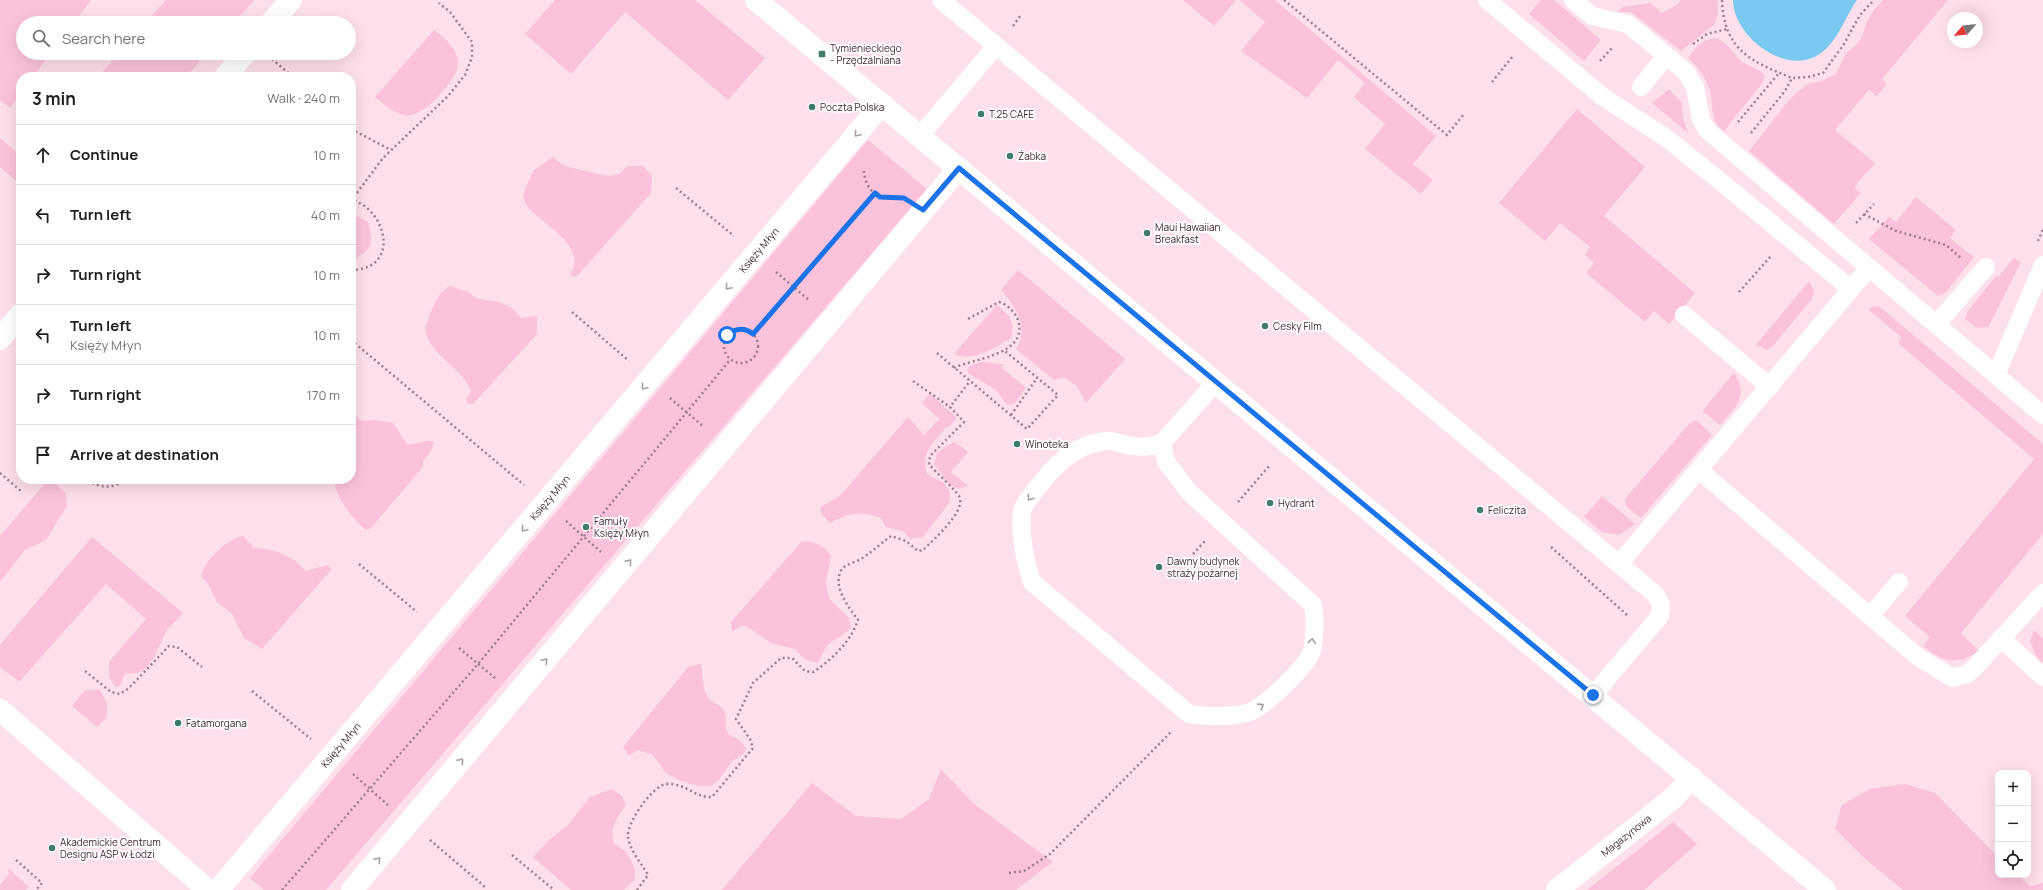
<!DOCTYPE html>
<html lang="en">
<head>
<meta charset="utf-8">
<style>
	:root { --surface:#fff; --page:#f6f6f6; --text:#202124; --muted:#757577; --line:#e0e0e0 }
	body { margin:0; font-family:Manrope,sans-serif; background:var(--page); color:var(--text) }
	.controls { position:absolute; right:12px; bottom:12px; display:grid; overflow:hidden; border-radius:8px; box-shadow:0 4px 16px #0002 }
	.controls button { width:36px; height:36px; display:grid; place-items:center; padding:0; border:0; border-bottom:1px solid var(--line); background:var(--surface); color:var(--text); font:20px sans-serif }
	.compass { position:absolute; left:1947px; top:12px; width:36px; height:36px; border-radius:50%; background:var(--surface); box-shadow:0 4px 16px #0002; rotate:242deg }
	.stop { position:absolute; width:12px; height:12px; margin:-9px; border:3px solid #1a73e8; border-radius:50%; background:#fff }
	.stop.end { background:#1a73e8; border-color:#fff; box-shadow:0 1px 4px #0008 }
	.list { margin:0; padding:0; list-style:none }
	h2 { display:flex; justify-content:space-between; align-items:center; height:52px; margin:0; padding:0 16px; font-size:17px }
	h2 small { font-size:13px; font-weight:400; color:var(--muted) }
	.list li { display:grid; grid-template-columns:26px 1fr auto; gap:12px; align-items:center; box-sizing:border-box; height:60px; padding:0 16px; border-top:1px solid var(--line) }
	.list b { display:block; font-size:15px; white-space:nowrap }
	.list p { margin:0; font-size:13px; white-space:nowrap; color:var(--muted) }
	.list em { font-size:13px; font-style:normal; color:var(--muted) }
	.icon { flex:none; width:22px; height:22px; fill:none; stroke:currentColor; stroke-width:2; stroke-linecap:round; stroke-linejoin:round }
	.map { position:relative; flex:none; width:2043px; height:890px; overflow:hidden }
	.search { position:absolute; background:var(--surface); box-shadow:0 4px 16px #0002; left:16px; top:16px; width:340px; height:44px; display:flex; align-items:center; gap:10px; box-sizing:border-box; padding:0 14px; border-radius:22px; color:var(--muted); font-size:15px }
	.panel { position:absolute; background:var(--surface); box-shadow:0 4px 16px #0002; left:16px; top:72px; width:340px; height:412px; border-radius:16px }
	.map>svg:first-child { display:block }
	.green { fill:#fbc3db }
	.water { fill:#79c9f0 }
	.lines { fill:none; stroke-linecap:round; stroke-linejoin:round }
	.path { stroke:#9d7f8c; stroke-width:2.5; stroke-dasharray:2 3; stroke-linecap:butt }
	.service { stroke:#fff; stroke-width:18 }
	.minor { stroke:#fff; stroke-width:22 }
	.tertiary { stroke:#fff; stroke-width:22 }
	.oneway { stroke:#aa9da3 }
	.route { stroke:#1a73e8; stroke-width:5 }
	.poi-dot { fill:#3e7c69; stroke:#fff; stroke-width:1.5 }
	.labels { text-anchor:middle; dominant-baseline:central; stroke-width:3.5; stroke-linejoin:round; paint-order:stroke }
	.poi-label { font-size:10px; fill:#412532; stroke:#fff; text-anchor:start }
	.street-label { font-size:10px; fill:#412532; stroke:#fff }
</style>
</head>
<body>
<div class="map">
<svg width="2043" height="890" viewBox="0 0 2043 890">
	<rect width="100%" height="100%" fill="#fedfec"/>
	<!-- green -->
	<g class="green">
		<path d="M0 0H91L74 23H23V53H51L33 77H21V93L10 108 0 100Z"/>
		<path d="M166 0H254L234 23H145Z"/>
		<path d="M555 0H695L765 58 728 100 625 12 571 74 525 34Z"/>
		<path d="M1183 0H1236L1214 26Z"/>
		<path d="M1240 0H1275L1436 136 1413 164 1433 180 1421 194 1365 149 1385 124 1354 97 1365 83 1338 60 1307 98 1241 51 1265 22Z"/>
		<path d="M1541 0H1554L1601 40 1584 61 1529 14Z"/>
		<path d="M1681 0H1718V14L1715 24 1681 51 1631 12H1618L1622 7 1650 3 1662 13 1677 5Z"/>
		<path d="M1883 0H1948L1882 79 1887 84 1877 96 1869 90 1835 130 1875 163 1854 187 1861 193 1834 224 1749 151 1789 100 1800 90 1808 84 1822 81 1836 74 1846 53 1855 46 1862 37 1867 21 1873 11Z"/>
		<path d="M434 30C446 38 463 55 457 70 450 86 422 120 403 115 393 113 383 103 375 97Z"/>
		<path d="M1716 38C1731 45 1730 50 1740 60 1748 67 1758 67 1765 76L1763 82 1724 131C1709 120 1714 106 1710 91 1706 77 1698 67 1688 58 1696 47 1703 39 1716 38Z"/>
		<path d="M119 53H207L186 77H98Z"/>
		<path d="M1669 89 1682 103 1683 118 1688 133 1652 103Z"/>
		<path d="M1577 109 1645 167 1604 216 1695 293 1669 324 1654 311 1645 322 1586 273 1594 263 1585 255 1590 247 1560 223 1545 241 1499 203Z"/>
		<path d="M0 138 21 156V185L0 167Z"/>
		<path d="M868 140 927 189 326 890H264L250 878Z"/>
		<path d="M553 157 564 166 608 176 619 174 628 166H643L652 176 651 193 578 275 573 277 570 274C589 246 541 224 527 206 525 203 524 198 523 194L533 171Z"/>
		<path d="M1916 197 1956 230 1950 238 1974 257 1946 292 1938 296 1869 239 1889 217 1896 222Z"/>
		<path d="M357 216 368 222C374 244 373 248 353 260H351V219Z"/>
		<path d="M2014 258 2021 262 1991 322 1988 327 1977 328 1965 319 1967 312 1996 276 1998 277Z"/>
		<path d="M1018 270 1125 359 1086 403 1077 386 1064 377 1054 380 1016 349C1030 328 1015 306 1001 290Z"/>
		<path d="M1809 281 1814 290 1812 299 1772 347 1767 350 1756 345Z"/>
		<path d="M450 286 470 293 475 298 499 302 511 307 521 318 537 316V334L473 404H468L466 400 471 391C462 366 427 355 425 327 431 314 436 292 450 286Z"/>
		<path d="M997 305C1010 316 1015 321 1011 338 997 347 971 363 954 354Z"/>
		<path d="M1875 306 1880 307 2043 444V534L1961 633 1979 651C1956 666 1943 662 1923 646L1930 637 1905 616 2034 459 1898 343 1901 337 1868 309Z"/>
		<path d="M981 362 1003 364 1001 367 1026 388 1014 404 1007 405 996 390 969 374 967 369 969 366Z"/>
		<path d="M1734 373C1750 397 1735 407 1720 425L1702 411Z"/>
		<path d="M930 394 957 418 949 427H946C934 443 920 452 927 474L944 483 950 492 949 503 923 537 910 539 903 531 886 527 881 518C859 511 850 513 830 523L821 513 820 507 840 496 908 417 924 435 939 419 922 403Z"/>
		<path d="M351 409 361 421 375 420 393 423 407 444C417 446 424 438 434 442L431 451 423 461V467L371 528 366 530C353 519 334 496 334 479H351Z"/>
		<path d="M1696 420 1712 435 1641 518 1626 506 1625 499 1689 424Z"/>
		<path d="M953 442 958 444 968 452 951 472 968 486 958 489 949 484 934 464 937 453Z"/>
		<path d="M46 482 56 484 66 493 67 506 46 540 25 550 0 582V536Z"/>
		<path d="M1602 496 1635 524 1619 535 1602 532 1584 517Z"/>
		<path d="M243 536 254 548C275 549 292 555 306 571L327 565 332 569 262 649 244 638 232 614 217 602 208 584 201 576C205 560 227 539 243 536Z"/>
		<path d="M92 537 183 613 167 630 154 657 146 668 138 673 125 674 120 686 115 687 109 677V662L146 619 106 584 19 682 0 667V645Z"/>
		<path d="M802 541C815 542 823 544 831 556L826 582 829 599 849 618 851 628 840 637 827 645 818 663 806 660 795 649 771 643 746 626H740L732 632 731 622Z"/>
		<path d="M2034 630 2043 638V663L2036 656 2030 641Z"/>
		<path d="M701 664C703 675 702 692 710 700 714 703 720 705 723 709 729 716 723 725 728 733 733 739 739 736 746 749L742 755 731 762 719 780 710 786H698L679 780 666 773 652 754 637 750 629 756 623 747 688 667Z"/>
		<path d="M85 690H100L107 703V717L97 727 72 706Z"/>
		<path d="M941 769 973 803 1053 862 1016 890H722L812 783 856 816 901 819 929 799Z"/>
		<path d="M1905 784 1935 793 1998 857V875H2017L2030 886 2043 883V890H1903L1863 857 1835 829 1842 805 1870 789Z"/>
		<path d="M612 789 622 796 626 805C617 818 608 829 615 845 628 850 636 865 635 879L624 890H571L533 857 549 840 567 826 590 797Z"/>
		<path d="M1673 822 1697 844 1644 890H1587Z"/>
		<path d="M8 868 29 887 26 890H0V885L9 874Z"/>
	</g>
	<!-- water -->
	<path class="water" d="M1733 0H1857C1845 17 1838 41 1821 53 1788 78 1733 37 1733 0Z"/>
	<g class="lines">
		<!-- path -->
		<g class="path">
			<path d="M1284 0 1447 135 1464 114"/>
			<path d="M1722 0C1724 50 1750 61 1792 78"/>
			<path d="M1013 26 1021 15"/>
			<path d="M1693 44 1707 34 1727 29"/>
			<path d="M272 59 293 77"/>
			<path d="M1600 61 1613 47"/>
			<path d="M1492 82 1513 56"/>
			<path d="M1738 122 1779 73"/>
			<path d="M351 129 391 150"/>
			<path d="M1751 133 1785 91 1792 78 1808 77 1823 73 1844 44 1860 15 1874 0"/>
			<path d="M864 171C864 180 870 193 880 197 884 199 892 198 896 198"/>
			<path d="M676 188 734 236"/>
			<path d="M351 201 383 158 448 96 465 75 472 57V42L450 12 439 3"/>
			<path d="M1864 214 1896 231 1946 245 1961 258"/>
			<path d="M1856 223 1874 204"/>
			<path d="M2038 241 2043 229"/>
			<path d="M351 270C392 270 391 228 366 207 362 204 357 202 352 199"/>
			<path d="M776 272 810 301"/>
			<path d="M1739 292 1771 256"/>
			<path d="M572 312 629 361"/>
			<circle cx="741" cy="346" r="17"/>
			<path d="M753 334 875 193"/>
			<path d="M351 340 524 485"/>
			<path d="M937 353 1027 429 1058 395 1005 351"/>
			<path d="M954 368C974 358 1029 355 1018 320 1015 312 1007 304 999 302L966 320"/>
			<path d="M913 381 950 407"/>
			<path d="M670 398 704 427"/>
			<path d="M1011 415 1037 378"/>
			<path d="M0 473 22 492"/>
			<path d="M83 479C102 488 110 490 129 479"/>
			<path d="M1238 502 1270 465"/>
			<path d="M566 521 601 552"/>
			<path d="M1551 547 1627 615"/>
			<path d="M1193 554 1205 541"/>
			<path d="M359 564 417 612"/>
			<path d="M459 648 495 678"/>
			<path d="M85 671 111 692 120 694 129 688 169 646 177 647 202 667"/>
			<path d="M252 691 311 739"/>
			<path d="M353 774 388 805"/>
			<path d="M430 840 485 887"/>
			<path d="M512 855 554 890"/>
			<path d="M16 860 42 883 36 890"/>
			<path d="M1009 873 1024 871 1050 854 1171 732"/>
			<path d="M282 890 478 664 730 360"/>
			<path d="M637 890 648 875C642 864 630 851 628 837 626 824 652 786 666 784 687 783 694 798 712 797L753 748 750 739 736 719 753 683 781 658H792L805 671 813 672C832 660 851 641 858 620 849 608 831 585 842 569 846 564 856 562 861 559 872 552 881 543 891 536L906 541 918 551 923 550C933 540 967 511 959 496 953 487 937 474 929 464L930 456 964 422 950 407 970 381"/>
		</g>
		<!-- service -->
		<g class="service">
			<path d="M941 0 1619 564 1868 269"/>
			<path d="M1487 0 1603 97 1665 137 1715 177 1851 289"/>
			<path d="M1573 0 1592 16 1628 24 1686 72 1695 87 1701 120 1708 131 2043 415"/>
			<path d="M1641 87 1666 56"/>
			<path d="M920 136 996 46"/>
			<path d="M1684 315 1770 387"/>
			<path d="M1936 325 1986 267"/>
			<path d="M1996 375 2043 265"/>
			<path d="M1162 443 1166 462 1190 493 1313 605C1315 615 1315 644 1311 653 1305 668 1265 706 1250 712 1238 717 1202 717 1189 714L1032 582C1025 561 1020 535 1022 513 1022 506 1030 498 1034 492 1052 468 1073 444 1106 441 1116 440 1123 445 1132 446 1143 448 1153 446 1162 443L1216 382"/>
			<path d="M1699 470 1918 657 1953 678 1967 674 1975 667 2043 593"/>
			<path d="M1870 616 1899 582"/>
			<path d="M2001 638 2043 677"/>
			<path d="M1593 695 1660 616 1661 604 1655 594 1619 564"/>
		</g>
		<!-- minor -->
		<g class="minor">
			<path d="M0 710 208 890"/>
			<path id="s1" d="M218 890 882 104"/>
			<path d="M352 890 959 168"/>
			<path id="s2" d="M1557 890 1672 799 1692 778"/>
		</g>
		<!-- tertiary -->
		<g class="tertiary">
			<path d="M756 0 1825 890"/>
			<path d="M271 23 291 0"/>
			<path d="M225 77 245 53"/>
			<path d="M0 339 21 314"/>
		</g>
	</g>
	<!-- one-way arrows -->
	<defs><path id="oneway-chevron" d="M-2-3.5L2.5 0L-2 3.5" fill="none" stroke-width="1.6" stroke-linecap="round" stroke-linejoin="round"/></defs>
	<g class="oneway">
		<use href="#oneway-chevron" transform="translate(857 134) rotate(130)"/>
		<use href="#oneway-chevron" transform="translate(728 287) rotate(130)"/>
		<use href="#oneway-chevron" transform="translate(644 387) rotate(130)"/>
		<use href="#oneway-chevron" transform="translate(1030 498) rotate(124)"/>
		<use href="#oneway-chevron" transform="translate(524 529) rotate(130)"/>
		<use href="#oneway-chevron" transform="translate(629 562) rotate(-50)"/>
		<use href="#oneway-chevron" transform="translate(1312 641) rotate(-84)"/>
		<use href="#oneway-chevron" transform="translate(545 661) rotate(-50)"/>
		<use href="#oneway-chevron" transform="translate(1261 706) rotate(-33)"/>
		<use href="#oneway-chevron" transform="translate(461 761) rotate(-50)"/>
		<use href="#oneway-chevron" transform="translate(378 860) rotate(-49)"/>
	</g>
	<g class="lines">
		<!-- route -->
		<path class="route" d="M727 335C736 328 744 327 753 334L875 193 880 197 904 198 923 210 959 168 1593 695"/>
	</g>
	<!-- markers -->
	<g class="poi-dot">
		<rect x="818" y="50" width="8" height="8" rx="2"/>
		<circle cx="812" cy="107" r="4"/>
		<circle cx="981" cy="114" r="4"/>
		<circle cx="1010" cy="156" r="4"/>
		<circle cx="1147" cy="233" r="4"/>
		<circle cx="1265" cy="326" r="4"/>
		<circle cx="1017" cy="444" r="4"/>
		<circle cx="1270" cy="503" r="4"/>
		<circle cx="1480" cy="510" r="4"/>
		<circle cx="586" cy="527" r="4"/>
		<circle cx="1159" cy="567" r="4"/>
		<circle cx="178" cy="723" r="4"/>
		<circle cx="52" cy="848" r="4"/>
	</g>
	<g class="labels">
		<!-- poi labels -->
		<g class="poi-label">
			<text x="830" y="48">Tymienieckiego<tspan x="830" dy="12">- Przędzalniana</tspan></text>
			<text x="820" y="107">Poczta Polska</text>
			<text x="989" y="114">T.25 CAFE</text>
			<text x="1018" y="156">Żabka</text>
			<text x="1155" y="227">Maui Hawaiian<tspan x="1155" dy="12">Breakfast</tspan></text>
			<text x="1273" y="326">Cesky Film</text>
			<text x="1025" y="444">Winoteka</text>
			<text x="1278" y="503">Hydrant</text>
			<text x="1488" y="510">Feliczita</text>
			<text x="594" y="521">Famuły<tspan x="594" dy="12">Księży Młyn</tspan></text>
			<text x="1167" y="561">Dawny budynek<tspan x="1167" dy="12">straży pożarnej</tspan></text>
			<text x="186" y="723">Fatamorgana</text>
			<text x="60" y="842">Akademickie Centrum<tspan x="60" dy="12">Designu ASP w Łodzi</tspan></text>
		</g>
		<!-- street labels -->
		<g class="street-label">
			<text stroke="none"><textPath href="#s1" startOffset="838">Księży Młyn</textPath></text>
			<text stroke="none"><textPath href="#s1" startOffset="514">Księży Młyn</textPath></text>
			<text stroke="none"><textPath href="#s1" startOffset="190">Księży Młyn</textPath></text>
			<text stroke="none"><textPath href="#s2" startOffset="88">Magazynowa</textPath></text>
		</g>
	</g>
</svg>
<div class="controls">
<button>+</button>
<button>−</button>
<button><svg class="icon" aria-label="locate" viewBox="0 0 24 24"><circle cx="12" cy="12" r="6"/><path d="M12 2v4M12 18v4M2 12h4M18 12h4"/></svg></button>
</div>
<svg class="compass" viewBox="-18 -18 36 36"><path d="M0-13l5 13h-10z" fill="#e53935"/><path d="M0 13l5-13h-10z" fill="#757577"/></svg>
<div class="stop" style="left:727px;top:335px"></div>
<div class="stop end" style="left:1593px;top:695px"></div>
<div class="search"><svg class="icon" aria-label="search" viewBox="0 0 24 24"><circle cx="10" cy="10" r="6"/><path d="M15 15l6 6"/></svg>Search here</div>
<section class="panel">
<h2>3 min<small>Walk · 240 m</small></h2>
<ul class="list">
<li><svg class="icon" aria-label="ahead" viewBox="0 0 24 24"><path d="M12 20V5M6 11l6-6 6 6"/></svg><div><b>Continue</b></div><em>10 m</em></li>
<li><svg class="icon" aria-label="left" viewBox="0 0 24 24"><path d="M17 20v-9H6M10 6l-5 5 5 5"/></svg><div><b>Turn left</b></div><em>40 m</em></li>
<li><svg class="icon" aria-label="right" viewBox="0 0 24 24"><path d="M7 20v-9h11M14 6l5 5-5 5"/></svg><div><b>Turn right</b></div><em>10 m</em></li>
<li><svg class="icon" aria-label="left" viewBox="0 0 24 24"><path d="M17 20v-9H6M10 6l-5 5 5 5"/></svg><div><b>Turn left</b><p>Księży Młyn</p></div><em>10 m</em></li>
<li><svg class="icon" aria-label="right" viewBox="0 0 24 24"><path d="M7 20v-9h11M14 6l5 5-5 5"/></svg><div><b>Turn right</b></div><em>170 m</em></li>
<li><svg class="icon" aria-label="arrive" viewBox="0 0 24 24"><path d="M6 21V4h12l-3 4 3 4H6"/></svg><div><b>Arrive at destination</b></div></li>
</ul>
</section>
</div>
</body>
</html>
